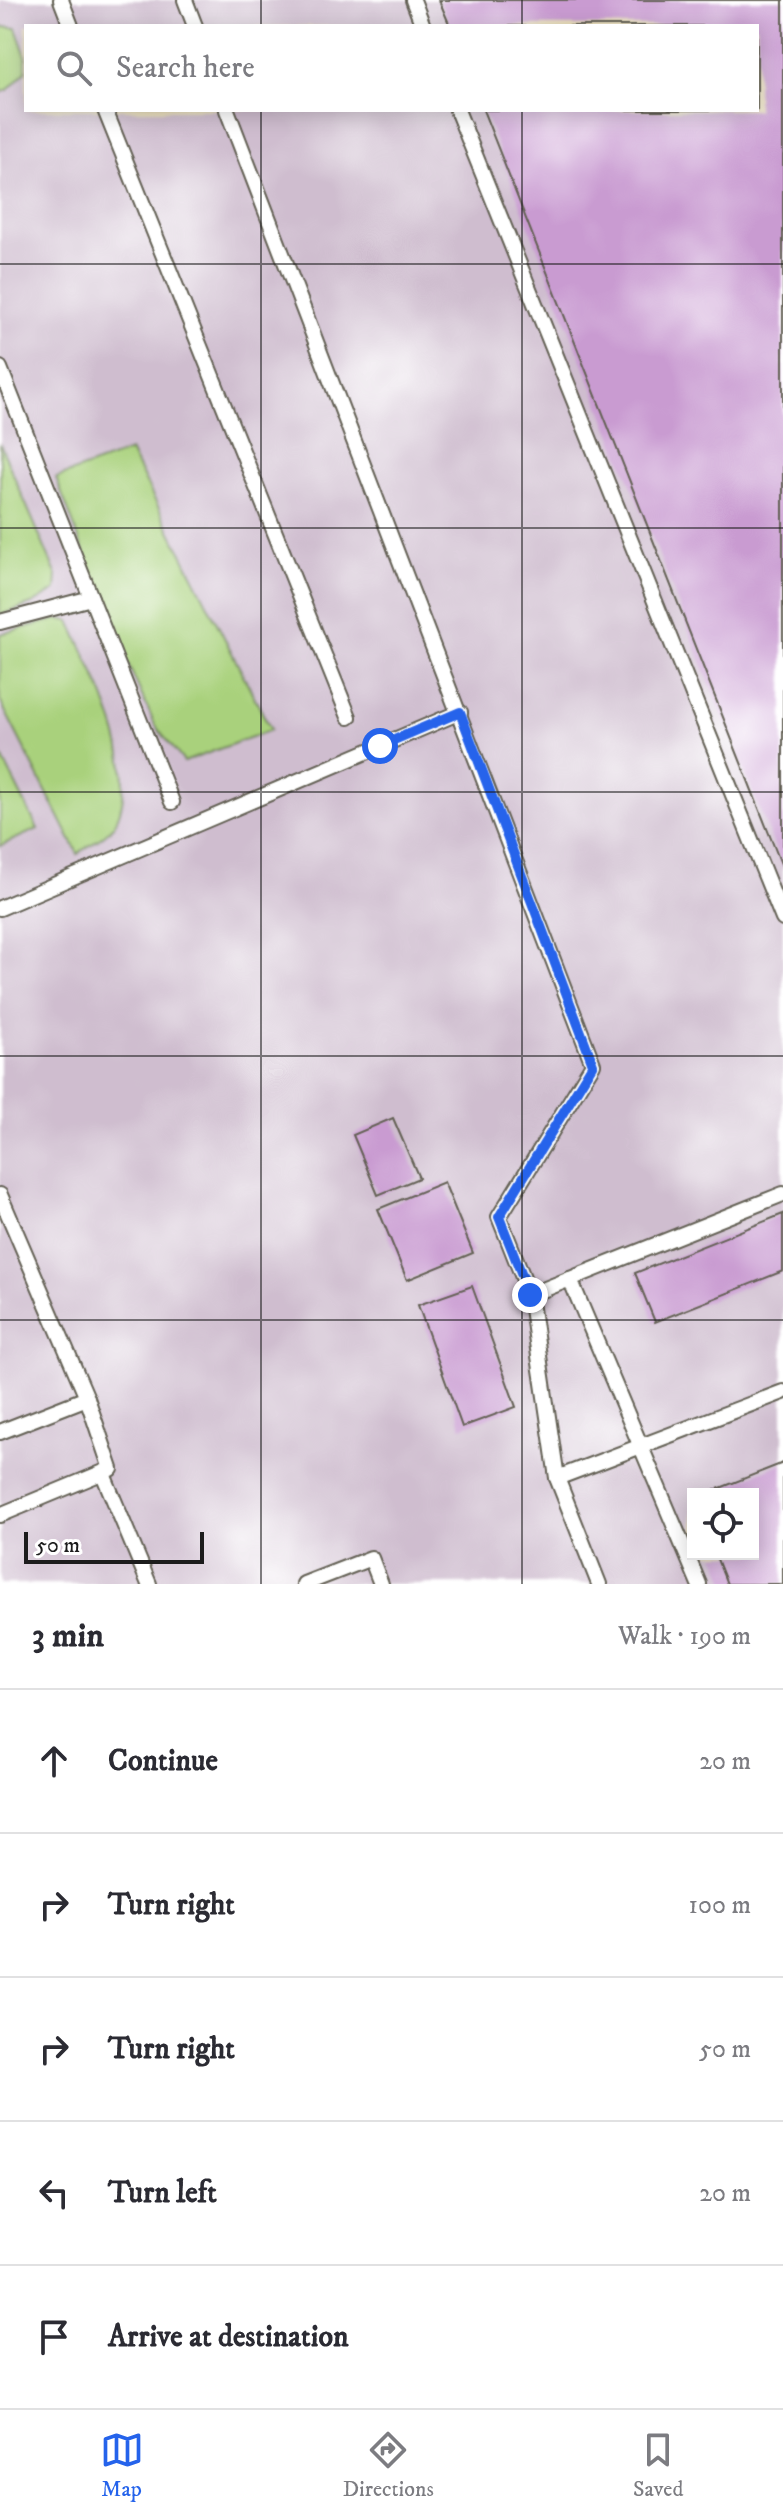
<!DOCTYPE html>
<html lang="en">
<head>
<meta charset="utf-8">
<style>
	:root { --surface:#fff; --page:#f7f7f7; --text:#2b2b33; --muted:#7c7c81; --line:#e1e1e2; --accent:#2563eb }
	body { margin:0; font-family:"IM FELL DW Pica",serif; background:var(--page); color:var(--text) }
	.controls { position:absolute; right:24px; bottom:24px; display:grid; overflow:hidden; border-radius:0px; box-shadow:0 4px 20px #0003 }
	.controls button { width:72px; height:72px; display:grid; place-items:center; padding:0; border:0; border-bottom:2px solid var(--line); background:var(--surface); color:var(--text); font:40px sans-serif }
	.scale { position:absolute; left:24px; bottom:20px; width:180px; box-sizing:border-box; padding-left:8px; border:4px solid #1c1c1c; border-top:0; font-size:22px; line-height:28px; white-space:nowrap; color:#1c1c1c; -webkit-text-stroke:6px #fff; paint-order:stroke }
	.stop { position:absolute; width:24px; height:24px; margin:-18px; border:6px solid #2563eb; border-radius:50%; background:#fff }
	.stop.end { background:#2563eb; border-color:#fff; box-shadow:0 2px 8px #0008 }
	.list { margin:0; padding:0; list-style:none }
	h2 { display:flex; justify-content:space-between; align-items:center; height:104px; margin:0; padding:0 32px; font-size:34px }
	h2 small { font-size:26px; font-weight:400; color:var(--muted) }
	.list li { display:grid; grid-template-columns:52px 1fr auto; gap:24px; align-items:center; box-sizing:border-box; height:144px; padding:0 32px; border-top:2px solid var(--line) }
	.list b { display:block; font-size:30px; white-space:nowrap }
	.list em { font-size:26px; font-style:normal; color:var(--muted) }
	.icon { flex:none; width:44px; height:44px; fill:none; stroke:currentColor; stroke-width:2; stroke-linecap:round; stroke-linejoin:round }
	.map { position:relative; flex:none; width:783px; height:1584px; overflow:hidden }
	.search { position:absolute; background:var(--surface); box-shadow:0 4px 20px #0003; left:24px; right:24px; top:24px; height:88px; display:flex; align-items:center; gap:20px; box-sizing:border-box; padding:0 28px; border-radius:0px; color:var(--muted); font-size:30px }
	.sheet { height:824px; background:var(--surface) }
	nav { display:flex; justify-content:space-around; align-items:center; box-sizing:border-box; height:112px; border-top:2px solid var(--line); background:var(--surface); font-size:22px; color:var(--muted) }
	nav a { display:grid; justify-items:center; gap:4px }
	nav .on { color:var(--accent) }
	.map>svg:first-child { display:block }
	.industrial { fill:#cfbdcf; fill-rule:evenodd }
	.green { fill:#a9d17c; stroke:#62764c; stroke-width:2 }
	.building { fill:#c99bd1 }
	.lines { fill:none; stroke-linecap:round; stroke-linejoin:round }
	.lane-casing { stroke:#646154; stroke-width:18 }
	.lane { stroke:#fff; stroke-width:14 }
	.route { stroke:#2563eb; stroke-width:10 }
	.grid { fill:none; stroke:#1c1c1c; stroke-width:2; stroke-opacity:0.55 }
</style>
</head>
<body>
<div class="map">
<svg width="783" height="1584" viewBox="0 0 783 1584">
	<rect width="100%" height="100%" fill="#fff"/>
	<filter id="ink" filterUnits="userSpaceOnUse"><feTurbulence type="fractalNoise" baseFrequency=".0125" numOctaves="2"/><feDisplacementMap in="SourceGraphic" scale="16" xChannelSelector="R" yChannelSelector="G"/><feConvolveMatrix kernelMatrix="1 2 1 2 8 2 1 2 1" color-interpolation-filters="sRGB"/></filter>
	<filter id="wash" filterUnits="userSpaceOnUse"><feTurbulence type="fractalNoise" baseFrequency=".006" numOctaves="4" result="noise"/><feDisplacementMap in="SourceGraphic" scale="32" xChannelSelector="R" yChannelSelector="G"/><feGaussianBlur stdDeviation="1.8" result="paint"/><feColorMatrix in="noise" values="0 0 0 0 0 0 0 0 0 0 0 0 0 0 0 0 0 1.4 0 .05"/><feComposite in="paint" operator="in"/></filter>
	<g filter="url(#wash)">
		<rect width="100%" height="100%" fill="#ebe0bd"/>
		<!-- industrial -->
		<path class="industrial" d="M0 0H783V1584H0V846L38 829 0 753ZM26 26H757V110H26ZM693 1494H753V1554H693Z"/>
		<!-- green -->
		<g class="green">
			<path d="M0 27 16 28 26 56V71L8 90 0 93Z"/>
			<path d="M0 444 57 576 56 590 32 604 0 615Z"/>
			<path d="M130 451 271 730 184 762 155 725 118 642 56 478Z"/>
			<path d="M58 619 70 621C94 675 143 763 116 822 110 834 89 845 78 854L0 701V634Z"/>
			<path d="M0 753 38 829 0 846Z"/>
		</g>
		<g id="blocks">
			<!-- building -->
			<g class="building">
				<path d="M439 0H783V869L483 110H757V26H450Z"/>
				<path d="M393 1118 419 1178 378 1195 353 1135Z"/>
				<path d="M444 1182 473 1253 407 1280 378 1209Z"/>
				<path d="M783 1214V1271L655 1322 635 1273Z"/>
				<path d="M472 1286 516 1407 462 1427 418 1305Z"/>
				<path d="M783 1463V1584H727L715 1554H753V1494H705Z"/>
			</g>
		</g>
	</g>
	<g filter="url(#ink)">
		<use href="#blocks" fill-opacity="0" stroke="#646154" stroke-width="2"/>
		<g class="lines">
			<!-- lane casing -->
			<g class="lane-casing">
				<g id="lane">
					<path d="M61 0 71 26"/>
					<path d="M185 0 195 26"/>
					<path d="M413 0 423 26"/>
					<path d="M105 110 349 717"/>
					<path d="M227 110 593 1064 499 1217 530 1295 557 1478 599 1584"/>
					<path d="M457 110 783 919"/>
					<path d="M0 368 172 802"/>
					<path d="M0 622 91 598"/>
					<path d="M0 908 460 712"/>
					<path d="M0 1195 87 1398 111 1469 0 1515"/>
					<path d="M570 1279 699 1584"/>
					<path d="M530 1295 783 1194"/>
					<path d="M0 1432 87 1398"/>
					<path d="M103 1474 149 1584"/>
					<path d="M557 1478 783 1392"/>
					<path d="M304 1584 371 1558 381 1584"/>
				</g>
			</g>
			<!-- lane -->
			<use href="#lane" class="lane"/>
		</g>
	</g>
	<g class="lines" filter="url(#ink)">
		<!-- route -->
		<path class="route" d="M380 746 460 712 593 1064 499 1217 530 1295"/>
	</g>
	<!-- grid -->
	<path class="grid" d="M261 0V26M522 0V26M261 110V1584M522 110V1584M0 264H783M0 528H783M0 792H783M0 1056H783M0 1320H783"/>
</svg>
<div class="controls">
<button><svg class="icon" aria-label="locate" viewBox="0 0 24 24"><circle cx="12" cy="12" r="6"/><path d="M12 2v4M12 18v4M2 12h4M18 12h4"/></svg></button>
</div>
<div class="scale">50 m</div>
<div class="stop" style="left:380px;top:746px"></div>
<div class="stop end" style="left:530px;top:1295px"></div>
<div class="search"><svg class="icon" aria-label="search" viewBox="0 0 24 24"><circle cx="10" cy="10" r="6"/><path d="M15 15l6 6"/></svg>Search here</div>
</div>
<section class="sheet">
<h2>3 min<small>Walk · 190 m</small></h2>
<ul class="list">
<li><svg class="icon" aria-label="ahead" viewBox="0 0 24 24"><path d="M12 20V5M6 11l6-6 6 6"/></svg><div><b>Continue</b></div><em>20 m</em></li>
<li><svg class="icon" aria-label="right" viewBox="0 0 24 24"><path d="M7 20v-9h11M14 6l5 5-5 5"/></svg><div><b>Turn right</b></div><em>100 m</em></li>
<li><svg class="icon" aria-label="right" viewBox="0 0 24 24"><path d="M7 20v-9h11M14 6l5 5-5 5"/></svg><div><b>Turn right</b></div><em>50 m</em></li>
<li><svg class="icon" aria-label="left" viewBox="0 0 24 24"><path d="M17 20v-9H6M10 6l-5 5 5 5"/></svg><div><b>Turn left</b></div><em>20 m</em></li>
<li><svg class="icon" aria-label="arrive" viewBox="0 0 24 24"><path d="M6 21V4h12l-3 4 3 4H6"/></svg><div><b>Arrive at destination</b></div></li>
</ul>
</section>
<nav>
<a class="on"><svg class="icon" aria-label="map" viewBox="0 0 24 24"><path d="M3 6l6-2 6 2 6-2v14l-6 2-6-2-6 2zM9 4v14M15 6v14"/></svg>Map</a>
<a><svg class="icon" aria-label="directions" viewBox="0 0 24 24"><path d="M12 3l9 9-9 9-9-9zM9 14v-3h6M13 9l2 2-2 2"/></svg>Directions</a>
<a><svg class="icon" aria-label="saved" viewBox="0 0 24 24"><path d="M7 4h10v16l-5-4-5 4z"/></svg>Saved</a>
</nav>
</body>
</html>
